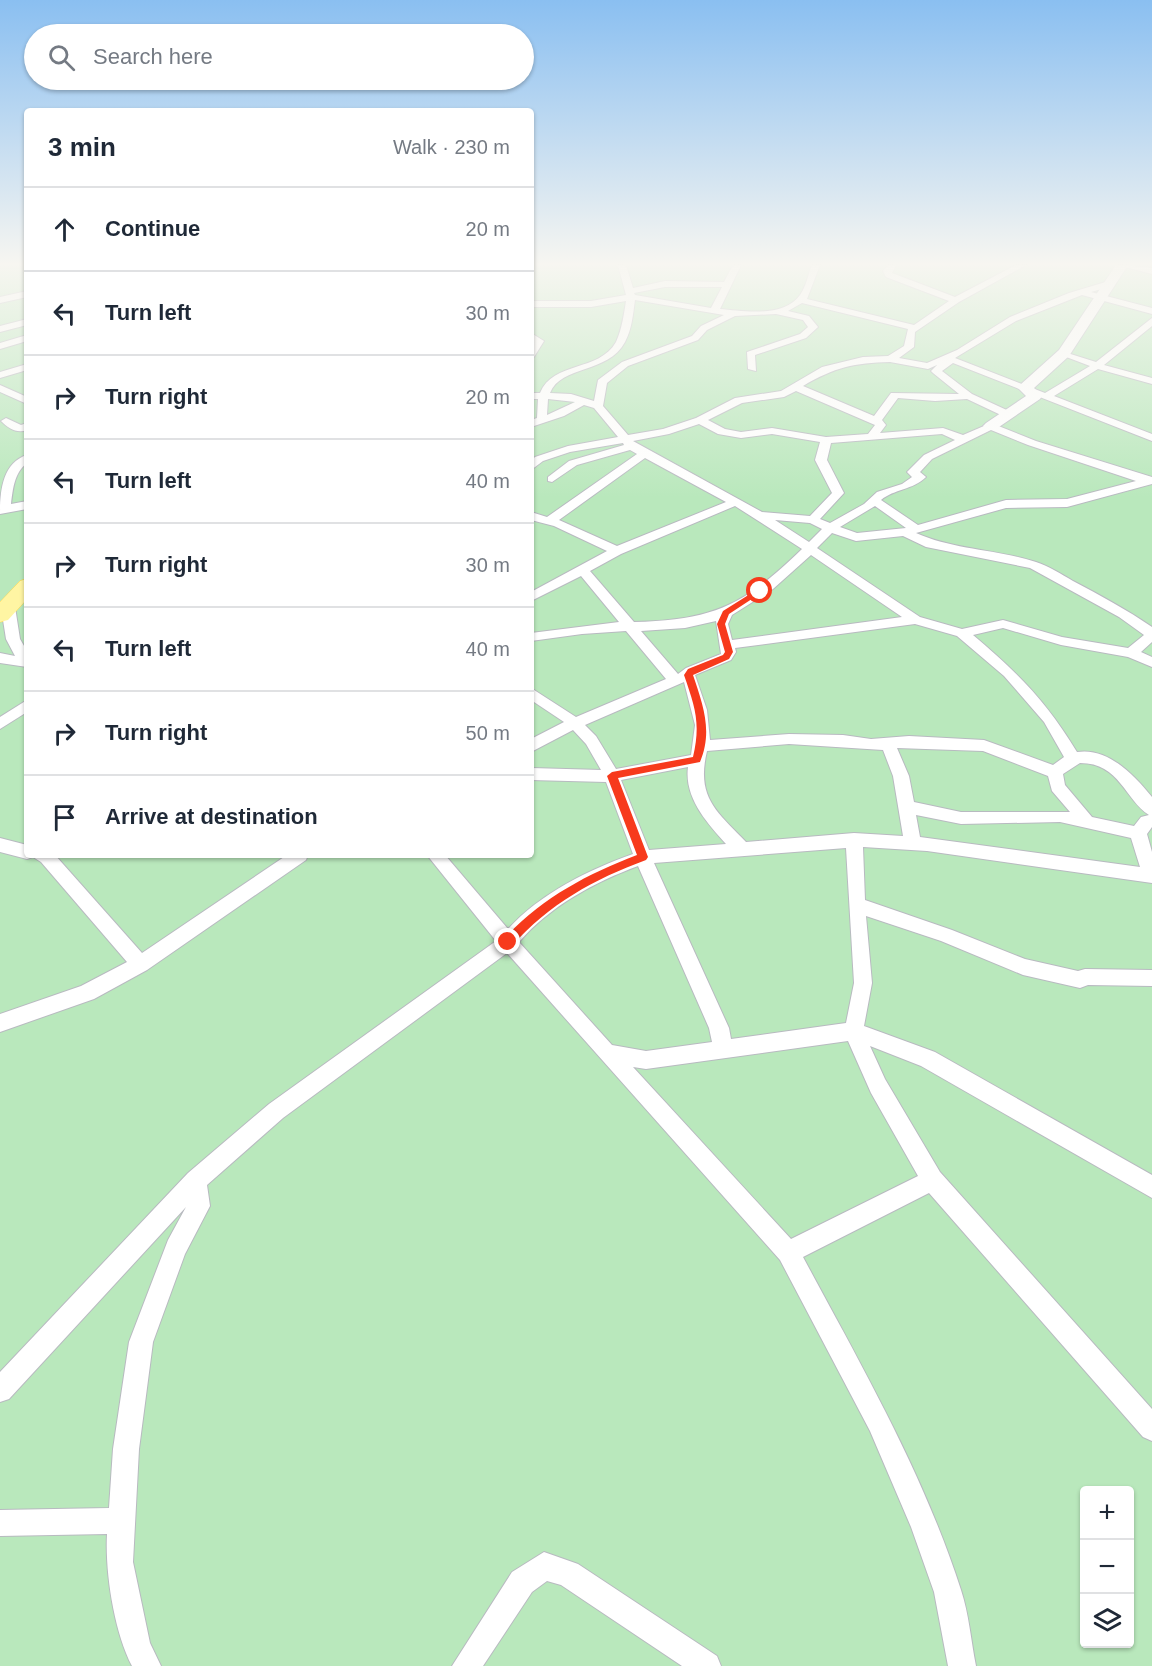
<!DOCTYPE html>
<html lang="en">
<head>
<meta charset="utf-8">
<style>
	:root { --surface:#fff; --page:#f2f2f3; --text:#1f2937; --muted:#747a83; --line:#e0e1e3 }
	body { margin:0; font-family:Arial,sans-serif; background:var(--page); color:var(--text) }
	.controls { position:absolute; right:18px; bottom:18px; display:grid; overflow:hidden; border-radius:6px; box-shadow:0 2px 4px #0004 }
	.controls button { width:54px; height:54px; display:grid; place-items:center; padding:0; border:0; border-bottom:2px solid var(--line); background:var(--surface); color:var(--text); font:30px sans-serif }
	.stop { position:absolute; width:18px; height:18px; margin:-14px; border:4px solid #f73a1c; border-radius:50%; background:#fff }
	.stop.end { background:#f73a1c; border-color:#fff; box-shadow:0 2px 6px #0008 }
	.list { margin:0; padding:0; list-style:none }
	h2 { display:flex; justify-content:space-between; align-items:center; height:78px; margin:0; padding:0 24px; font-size:26px }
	h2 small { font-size:20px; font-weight:400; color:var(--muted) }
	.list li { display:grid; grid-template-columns:39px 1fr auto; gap:18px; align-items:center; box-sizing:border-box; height:84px; padding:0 24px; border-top:2px solid var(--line) }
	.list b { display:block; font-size:22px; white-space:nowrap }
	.list em { font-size:20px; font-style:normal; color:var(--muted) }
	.icon { flex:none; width:33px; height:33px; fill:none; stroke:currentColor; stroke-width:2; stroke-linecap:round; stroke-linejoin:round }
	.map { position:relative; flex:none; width:1152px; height:1666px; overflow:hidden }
	.search { position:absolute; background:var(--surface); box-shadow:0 2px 4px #0004; left:24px; top:24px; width:510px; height:66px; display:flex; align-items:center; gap:15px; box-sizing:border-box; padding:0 21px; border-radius:33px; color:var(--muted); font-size:22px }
	.panel { position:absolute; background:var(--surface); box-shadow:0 2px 4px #0004; left:24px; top:108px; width:510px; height:750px; border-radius:6px }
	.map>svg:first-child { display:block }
	.green { fill:#b9e8bc; fill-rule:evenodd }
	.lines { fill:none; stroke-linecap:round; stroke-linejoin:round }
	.street-casing { stroke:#b8bac0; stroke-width:2 }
	.secondary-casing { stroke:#b9bcc3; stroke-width:2 }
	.primary-casing { stroke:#fdd549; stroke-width:1 }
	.street { fill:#fff; fill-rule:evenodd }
	.secondary { fill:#fff; fill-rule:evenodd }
	.primary { fill:#fff5a3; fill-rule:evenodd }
	.route { fill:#f73a1c }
</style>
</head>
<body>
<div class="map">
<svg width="1152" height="1666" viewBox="0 0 1152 1666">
	<rect width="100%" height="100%" fill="#edebe0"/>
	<!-- green -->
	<path class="green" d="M0 265H27V855H531V265H1152V1666H0ZM1084 1490H1130V1644H1084Z"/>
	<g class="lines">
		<!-- street casing -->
		<g class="street-casing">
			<g id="street">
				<path d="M618 265H626L633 288 665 281 724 282 733 265H741L720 309C743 311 784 318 800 295 806 287 808 275 812 265H820L807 299 914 325 949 301 886 277 883 271 888 265H896L892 273 955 297 1016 265H1026L959 302 915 332 914 347 899 358 927 363 957 350 1010 317 1069 293 1109 281 1113 284 1112 286 1091 292 1152 308V314L1082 295 1016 321 955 358 1045 393 1090 366 1061 355V351L1096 362 1152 318V326L1104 365 1152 378V384L1098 369 1054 396 1152 434V441L953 363 942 371 972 394 1011 412V416H1003L967 399 935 401 898 398 882 420 886 425 880 433 943 428 963 435 991 423 1036 441 1152 477V484L1067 507 1006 508 916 533C954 550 996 549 1036 562 1049 566 1061 574 1073 581 1100 595 1127 610 1152 627V642L1141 652 1152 657V667L1128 657 1061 645 1003 628 973 635C1018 673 1046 701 1077 752 1108 747 1134 775 1152 797V827L1147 834 1152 852V883L927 851 863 847 865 900 952 930 1025 959 1078 971 1085 969 1152 970V986L1088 985 1080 988 1023 975 941 941 866 916 872 983 864 1026 935 1052 1152 1175V1198L921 1066 870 1046 885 1079 940 1172 1152 1409V1441L1143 1437 929 1193 803 1257C861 1365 923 1472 961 1590 969 1614 971 1641 976 1666H948L934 1592 911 1527 870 1431 780 1260 507 953 283 1118 207 1185 210 1206 185 1254 153 1342 139 1449 133 1562 150 1643 161 1666H132C114 1631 105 1573 107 1534L0 1536V1510L109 1508 113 1449 129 1342 168 1240 186 1207 9 1399 0 1402V1372L188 1173 269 1104 496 941 427 855H445L508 929C541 893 588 870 633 854L606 782 531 780V768L601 770 586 744 573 730 531 752V739L564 722 531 700V688L576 717 666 679 626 631 582 634 531 641V633L619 622 581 576 531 601V592L607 551 554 526 531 520V512L547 517 637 454 630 450 577 465 552 482 548 481V477L569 461 624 445 623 443 570 452 543 461 531 470V461L535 457 568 446 618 437 594 408 584 405 564 416 531 427V420L537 418 538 399H531V393H540C553 361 599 372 616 342 622 329 624 314 626 301L591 307H531V301H591L626 295ZM665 287H722L711 308 635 295 634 293ZM635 300 724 315 701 326 692 336 622 362 598 380 594 401 571 394 550 393C561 365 608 374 625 342 632 329 633 314 635 300ZM802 303 908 329 904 346 888 356 863 357 822 367 781 391 735 398 696 418 663 429 628 435 603 406 607 383 628 366 698 340 707 330 735 316 776 314 803 320 808 327 800 334 747 352 748 369 756 371 755 355 806 338 818 327 809 316 788 311ZM890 362 928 369 937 365 931 371 933 373 959 394 891 393 874 416 803 386C835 367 854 363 890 362ZM796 391 875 425 868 434 826 437 772 428 741 432 725 429 708 420 742 403 784 397ZM548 399 575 402 547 415ZM699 424 718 434 741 438 772 434 820 442 815 460 832 493 810 516 762 512 633 441 669 434ZM991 430 1028 445 1136 481 1067 499 1006 500 918 525 881 500C894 489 913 490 926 477L920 472 932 459ZM942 434 955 440 924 455 907 472 912 477 902 484 877 492 864 504 830 523 820 519 844 493 827 460 831 443ZM645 458 726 502 617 546 559 520ZM735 506 802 549C744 605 715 620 634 622L590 571 621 554ZM875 506 906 528 857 533 840 527ZM775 520 810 523 822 529 809 542ZM832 533 856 541 903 536 926 547 1030 568 1119 617 1144 635 1128 648 1062 637 1003 620 962 629 920 617 817 548ZM811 555 902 617 732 640 728 624 732 615 773 589ZM716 621 721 654 686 668 678 674 641 631 685 628ZM915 624 957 636 1004 676 1044 722 1064 757 1053 765 984 740 909 736 871 739 843 735 789 734 710 740 707 710 695 675 731 660 736 652 735 648ZM684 682 695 725 691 755 616 769 596 736 585 725ZM789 744 883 750 893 776 903 836 854 833 746 842C716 811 696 797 707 751ZM897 748 983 751 1048 776 1052 791 1070 812H961L914 802 909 776ZM1080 763C1120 763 1125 800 1149 815L1141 817 1134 826 1092 817 1065 785 1063 774ZM688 767C684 798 707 823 726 844L649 850 621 780ZM916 815 961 824 1060 822 1131 838 1140 867 920 837ZM846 848 854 983 846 1023 731 1039 729 1028 654 863ZM638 866 709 1028 712 1042 646 1051 612 1045 519 942C550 906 595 882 638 866ZM848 1041 871 1093 918 1176 791 1239 633 1067 646 1069Z"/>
				<path d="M1124 265 1152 268V274L1125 267Z"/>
				<path d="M27 291V297L0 303V297Z"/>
				<path d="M27 319V325L0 332V326Z"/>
				<path d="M531 333 544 341 534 357 531 358 534 342 531 340Z"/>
				<path d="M27 335V341L0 349V343Z"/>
				<path d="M27 364V370L0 378V372Z"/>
				<path d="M0 385 27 397V404L0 392Z"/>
				<path d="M6 418 21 425 27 423V430C17 434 8 428 1 421Z"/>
				<path d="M27 455V463C14 473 13 489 11 504L27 501V509L0 514C0 492 2 463 27 455Z"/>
				<path d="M8 603 15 607 20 639 27 651V667L0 663V653L15 656 6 639 1 607Z"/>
				<path d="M27 700V712L0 729V717Z"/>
				<path d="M0 838 27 845V855H55L142 953 287 855H308L306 860 147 970 94 999 0 1032V1014L81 986 127 962 41 862 33 857 27 859 0 852Z"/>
				<path d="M544 1552 578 1564 717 1656 721 1666H682L561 1585 547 1581 532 1592 483 1666H452L512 1572Z"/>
			</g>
		</g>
		<!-- secondary casing -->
		<g class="secondary-casing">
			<path id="secondary" d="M1116 265H1128L1069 356 1034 388 1042 396 1040 399 996 429H986L983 426 986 423 1026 396 1018 388 1020 385 1059 350Z"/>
		</g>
		<!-- primary casing -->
		<g class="primary-casing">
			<path id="primary" d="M27 579V599L8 620 0 622V602L20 581Z"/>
		</g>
		<!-- street -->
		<use href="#street" class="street"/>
		<!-- secondary -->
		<use href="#secondary" class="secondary"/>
		<!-- primary -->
		<use href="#primary" class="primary"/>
	</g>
	<!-- sky -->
	<linearGradient id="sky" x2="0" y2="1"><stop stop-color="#8abff1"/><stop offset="0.53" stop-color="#f7f6f1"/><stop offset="1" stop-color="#f7f6f1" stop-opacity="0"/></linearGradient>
	<rect width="1152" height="498" fill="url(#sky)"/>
	<!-- route -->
	<path class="route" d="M758 589 764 591 729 614 725 624 733 652 729 659 693 675C703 705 713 731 700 762L618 778 648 857 646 860C594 879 549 904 512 946H504V939C540 899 587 874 637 855L607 776 612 772 693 757C701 723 695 707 684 675L688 669 723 655 725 652 717 624 723 611Z"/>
</svg>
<div class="controls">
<button>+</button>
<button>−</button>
<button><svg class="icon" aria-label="layers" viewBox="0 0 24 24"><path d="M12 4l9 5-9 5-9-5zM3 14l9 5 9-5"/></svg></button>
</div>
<div class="stop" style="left:760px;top:591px"></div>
<div class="stop end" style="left:508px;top:942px"></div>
<div class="search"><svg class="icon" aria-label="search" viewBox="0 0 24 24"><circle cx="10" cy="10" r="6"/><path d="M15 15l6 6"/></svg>Search here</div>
<section class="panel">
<h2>3 min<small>Walk · 230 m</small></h2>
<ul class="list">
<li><svg class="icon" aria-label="ahead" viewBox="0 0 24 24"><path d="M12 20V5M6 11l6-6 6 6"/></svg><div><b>Continue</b></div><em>20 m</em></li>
<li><svg class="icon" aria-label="left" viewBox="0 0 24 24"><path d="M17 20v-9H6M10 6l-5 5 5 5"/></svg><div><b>Turn left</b></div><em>30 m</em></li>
<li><svg class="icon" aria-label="right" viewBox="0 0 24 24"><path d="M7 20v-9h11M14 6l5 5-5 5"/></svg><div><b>Turn right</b></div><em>20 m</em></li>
<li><svg class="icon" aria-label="left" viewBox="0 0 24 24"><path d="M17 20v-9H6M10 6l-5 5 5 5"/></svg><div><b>Turn left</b></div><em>40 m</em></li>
<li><svg class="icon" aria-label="right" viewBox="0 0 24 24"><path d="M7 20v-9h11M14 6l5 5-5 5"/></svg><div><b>Turn right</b></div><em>30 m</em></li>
<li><svg class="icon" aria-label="left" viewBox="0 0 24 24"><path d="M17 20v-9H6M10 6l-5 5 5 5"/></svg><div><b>Turn left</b></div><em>40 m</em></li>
<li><svg class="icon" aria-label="right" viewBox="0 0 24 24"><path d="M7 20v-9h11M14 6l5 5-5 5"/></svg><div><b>Turn right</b></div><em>50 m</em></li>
<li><svg class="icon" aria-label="arrive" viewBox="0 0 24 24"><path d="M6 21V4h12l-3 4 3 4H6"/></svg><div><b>Arrive at destination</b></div></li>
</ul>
</section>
</div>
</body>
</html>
